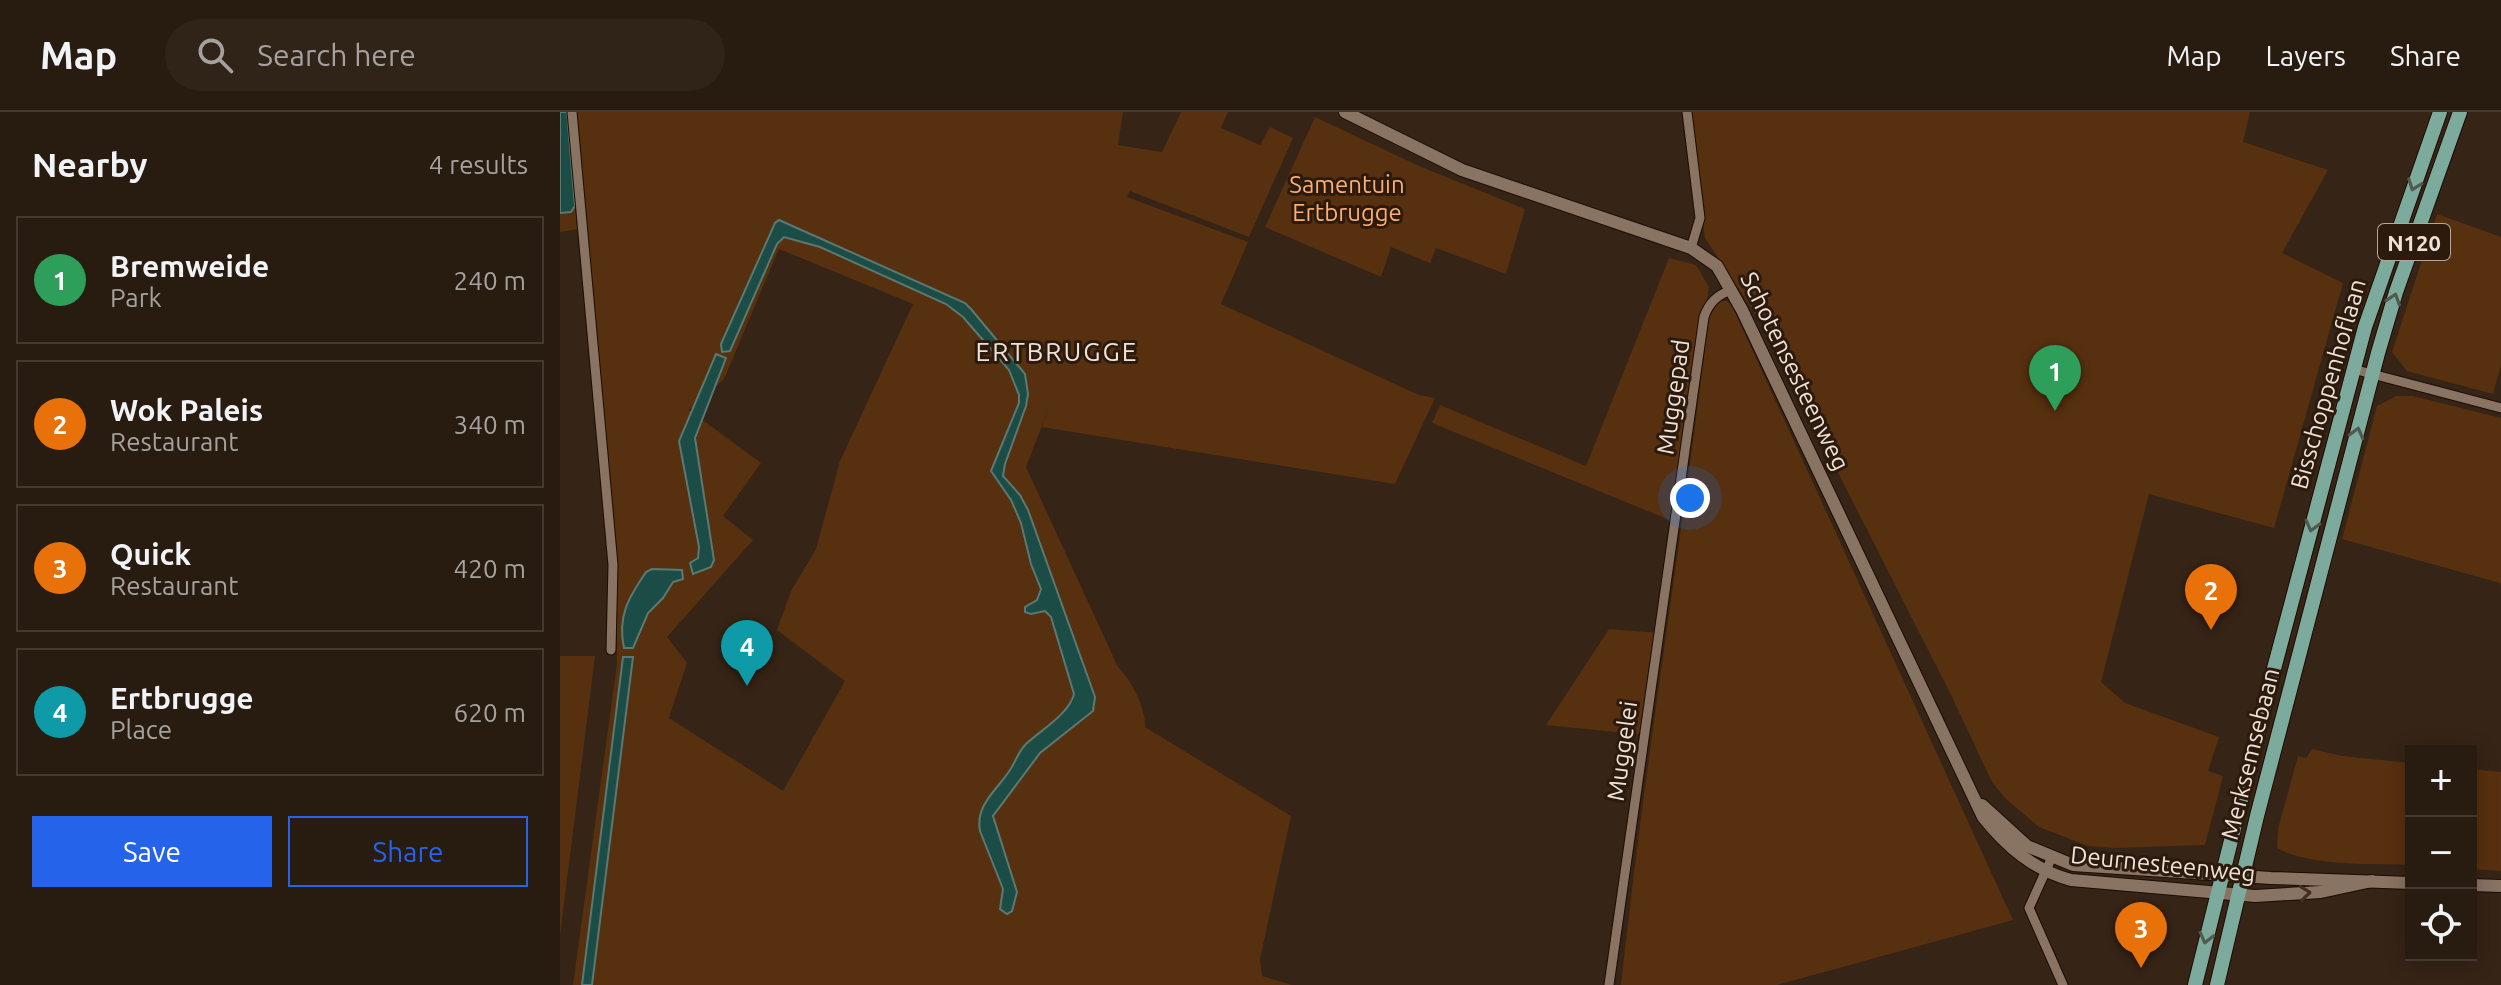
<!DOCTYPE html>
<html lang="en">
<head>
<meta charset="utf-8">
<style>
	:root { --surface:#281b10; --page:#302419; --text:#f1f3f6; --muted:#a5a19f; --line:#443930; --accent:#2563eb }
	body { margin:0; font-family:Ubuntu,sans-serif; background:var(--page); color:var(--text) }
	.controls { position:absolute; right:24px; bottom:24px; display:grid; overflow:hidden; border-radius:0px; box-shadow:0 4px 20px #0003 }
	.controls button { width:72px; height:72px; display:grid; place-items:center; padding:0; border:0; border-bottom:2px solid var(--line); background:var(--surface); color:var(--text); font:40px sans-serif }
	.you { position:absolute; left:1130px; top:386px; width:28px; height:28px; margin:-20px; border:6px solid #fff; border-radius:50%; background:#1a73e8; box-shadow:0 0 0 12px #1a73e833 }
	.badge { display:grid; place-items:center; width:52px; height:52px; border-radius:50%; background:var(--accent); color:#fff; font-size:26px; font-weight:700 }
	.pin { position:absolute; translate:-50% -66px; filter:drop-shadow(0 2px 4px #0008) }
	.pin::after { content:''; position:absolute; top:42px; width:28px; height:24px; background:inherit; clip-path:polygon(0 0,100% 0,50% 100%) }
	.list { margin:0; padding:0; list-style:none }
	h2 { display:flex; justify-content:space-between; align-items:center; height:104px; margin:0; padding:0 32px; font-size:34px }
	h2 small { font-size:26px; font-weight:400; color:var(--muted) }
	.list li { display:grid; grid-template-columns:52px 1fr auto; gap:24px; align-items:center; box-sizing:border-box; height:128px; margin:0 16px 16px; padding:0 16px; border:2px solid var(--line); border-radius:0px }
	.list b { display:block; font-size:30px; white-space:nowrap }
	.list p { margin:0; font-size:26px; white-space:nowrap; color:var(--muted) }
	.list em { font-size:26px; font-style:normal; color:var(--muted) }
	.actions { display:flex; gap:16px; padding:24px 32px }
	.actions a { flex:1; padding:18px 0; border:2px solid var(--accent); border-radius:0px; text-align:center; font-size:28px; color:var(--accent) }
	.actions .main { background:var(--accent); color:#fff }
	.icon { flex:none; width:44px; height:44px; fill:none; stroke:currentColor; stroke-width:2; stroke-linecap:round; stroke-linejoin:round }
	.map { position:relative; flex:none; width:1941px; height:873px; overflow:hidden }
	header { display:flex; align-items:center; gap:48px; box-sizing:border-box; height:112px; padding:0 40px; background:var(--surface); border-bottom:2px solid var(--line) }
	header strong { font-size:38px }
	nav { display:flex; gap:44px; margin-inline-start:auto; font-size:28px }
	.search { width:560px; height:72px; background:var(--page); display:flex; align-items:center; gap:20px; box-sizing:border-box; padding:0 28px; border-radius:44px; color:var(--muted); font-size:30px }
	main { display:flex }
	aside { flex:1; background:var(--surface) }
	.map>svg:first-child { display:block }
	.green { fill:#57300f; fill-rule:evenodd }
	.water { fill:#1c4c46; stroke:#5b7972; stroke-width:2 }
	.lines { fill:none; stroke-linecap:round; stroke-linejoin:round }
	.minor-casing { stroke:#1d0c02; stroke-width:11 }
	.tertiary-casing { stroke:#1d0c02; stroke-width:14 }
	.primary-casing { stroke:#1d0c02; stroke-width:16 }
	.minor { stroke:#897363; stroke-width:9 }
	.tertiary { stroke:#897363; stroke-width:12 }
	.primary { stroke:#7cab9d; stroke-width:14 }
	.oneway { stroke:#505b4e }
	.oneway2 { stroke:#433022 }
	.labels { text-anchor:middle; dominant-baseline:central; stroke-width:6; stroke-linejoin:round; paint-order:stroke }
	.shield { fill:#2c1a0d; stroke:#b4a69c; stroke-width:2 }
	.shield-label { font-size:22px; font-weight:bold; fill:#eee2d9 }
	.park-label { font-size:24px; fill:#fbad72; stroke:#2c1a0d }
	.street-label { font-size:24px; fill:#eee2d9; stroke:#2c1a0d }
	.neighbourhood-label { font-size:26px; letter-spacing:2px; fill:#eee2d9; stroke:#2c1a0d }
</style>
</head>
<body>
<header>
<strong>Map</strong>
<div class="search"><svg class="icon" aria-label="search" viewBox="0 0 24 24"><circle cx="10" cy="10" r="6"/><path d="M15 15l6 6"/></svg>Search here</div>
<nav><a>Map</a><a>Layers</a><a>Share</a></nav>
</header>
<main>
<aside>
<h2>Nearby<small>4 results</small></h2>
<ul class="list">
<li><span class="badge" style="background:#2e9e5b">1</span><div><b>Bremweide</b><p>Park</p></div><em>240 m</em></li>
<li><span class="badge" style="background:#e8710a">2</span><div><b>Wok Paleis</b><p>Restaurant</p></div><em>340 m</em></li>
<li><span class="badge" style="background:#e8710a">3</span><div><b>Quick</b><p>Restaurant</p></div><em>420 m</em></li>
<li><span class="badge" style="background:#0f9aa8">4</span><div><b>Ertbrugge</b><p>Place</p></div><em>620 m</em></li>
</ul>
<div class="actions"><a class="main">Save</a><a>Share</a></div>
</aside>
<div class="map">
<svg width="1941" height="873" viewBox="0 0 1941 873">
	<rect width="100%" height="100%" fill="#362416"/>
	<!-- green -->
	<g class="green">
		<path d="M0 0H563L558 33 602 40 621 0H668L661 16 700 33 710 15 733 26 689 125 570 79 567 85 688 130 661 192 859 283 875 286 835 372 482 315 488 298 466 355 558 555C571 568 586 596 585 615L731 704 700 847 702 864 732 873H13L57 552V476L26 116 0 120ZM219 137 353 192 280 349 256 437 231 479 217 518 285 569 223 679 109 606 127 551 107 525 193 428 163 404 201 351 129 298 164 267Z"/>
		<path d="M1128 0H1690L1683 30 1768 58 1722 141 1783 171 1714 416 1589 382 1541 570 1565 591 1659 625 1648 659 1663 664 1645 733 1556 736 1528 734 1479 715 1446 687 1432 670 1391 583 1205 217 1145 126Z"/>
		<path d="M755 5 859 54 965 97 946 162 876 136 870 151 831 135 821 165 705 115Z"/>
		<path d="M1877 102 1941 125V253L1933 282 1847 259 1832 240Z"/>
		<path d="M1109 146 1136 153 1149 175 1117 411 872 311 880 293 1026 354Z"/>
		<path d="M1159 189H1167L1173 196 1453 808 1217 873H1061C1085 649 1122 428 1149 205Z"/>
		<path d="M1836 284H1853L1941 306V475L1940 471 1782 427 1817 294Z"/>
		<path d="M1049 517 1100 521 1085 623 986 613Z"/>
		<path d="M0 544H35L0 823Z"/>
		<path d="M1752 637 1782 644 1851 651V753C1812 751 1752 755 1717 736L1718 717 1738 644 1746 646Z"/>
		<path d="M1911 657 1941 660V759L1911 757Z"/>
	</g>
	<!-- water -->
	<g class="water">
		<path d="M0 0H7L15 94 11 100 0 101Z"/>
		<path d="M219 108 405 191 411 197 465 262 468 282 466 294 445 352 443 364 460 383 468 398 535 585 533 599 480 641 433 704 457 780 452 799 447 802 440 797 443 777 420 719C415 693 437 678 450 658 456 649 458 640 466 632 481 618 509 602 514 582L491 505 485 499 471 502 465 500V495L477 488 481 477 471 452 461 411 451 388 431 359 459 291V283L449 258 403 205 386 192 260 135 224 125 217 132 170 239 162 240 161 232 215 111Z"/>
		<path d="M156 242 166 246 135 326 154 448 151 455 133 462 130 451 138 446 139 435 119 329Z"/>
		<path d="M92 457 122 458 123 467 113 470 103 486 88 501 73 536H64C57 504 69 485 86 460Z"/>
		<path d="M63 545H73L32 873H22Z"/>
	</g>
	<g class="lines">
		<!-- minor casing -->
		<g class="minor-casing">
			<g id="minor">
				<path d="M12 0 53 453 51 538"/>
				<path d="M1127 0 1140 106 1131 136"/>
				<path d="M1793 257 1941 296"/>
				<path d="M1492 745 1469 796 1503 873"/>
				<path d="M1049 873 1144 205C1149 190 1158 182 1172 178"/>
			</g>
		</g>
		<!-- tertiary casing -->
		<g class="tertiary-casing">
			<g id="tertiary">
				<path d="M785 0 902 58 1131 136 1157 154 1182 198 1423 705C1447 735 1474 758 1511 768L1695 784 1761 780 1812 769"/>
				<path d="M1422 693 1467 734 1513 753 1711 766 1851 771"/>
				<path d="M1911 773 1941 774"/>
			</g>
		</g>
		<!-- primary casing -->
		<g class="primary-casing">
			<g id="primary">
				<path d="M1635 873 1711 568 1805 215 1880 0"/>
				<path d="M1657 873 1697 704 1818 241 1836 180 1900 0"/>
			</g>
		</g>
		<!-- minor -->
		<use href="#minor" class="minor"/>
		<!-- tertiary -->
		<use href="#tertiary" class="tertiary"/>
		<!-- primary -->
		<use href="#primary" class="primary"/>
	</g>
	<!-- one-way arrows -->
	<defs><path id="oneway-chevron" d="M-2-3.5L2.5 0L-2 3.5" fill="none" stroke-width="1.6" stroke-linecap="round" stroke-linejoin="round" transform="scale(2)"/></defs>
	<g class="oneway">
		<use href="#oneway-chevron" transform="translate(1854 73) rotate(110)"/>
		<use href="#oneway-chevron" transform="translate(1834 187) rotate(-72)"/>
		<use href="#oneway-chevron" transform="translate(1797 321) rotate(-75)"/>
		<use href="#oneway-chevron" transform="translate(1752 414) rotate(105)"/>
		<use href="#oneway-chevron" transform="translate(1646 826) rotate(104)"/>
	</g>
	<use class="oneway2" href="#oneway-chevron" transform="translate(1745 781) rotate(-6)"/>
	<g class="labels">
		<!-- shield labels -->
		<rect class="shield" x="1818" y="112" width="72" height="36" rx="6"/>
		<g class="shield-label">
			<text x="1854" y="130">N120</text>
		</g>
		<!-- park labels -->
		<g class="park-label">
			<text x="787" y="72">Samentuin<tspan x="787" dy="28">Ertbrugge</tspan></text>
		</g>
		<!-- street labels -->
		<g class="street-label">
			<text transform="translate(1235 259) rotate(64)">Schotensesteenweg</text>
			<text transform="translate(1768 272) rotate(-74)">Bisschoppenhoflaan</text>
			<text transform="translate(1113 285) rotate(-82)">Muggepad</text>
			<text transform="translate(1062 639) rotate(-82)">Muggelei</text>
			<text transform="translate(1690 642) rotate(-76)">Merksemsebaan</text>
			<text transform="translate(1603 752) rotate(6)">Deurnesteenweg</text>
		</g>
		<!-- neighbourhood labels -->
		<g class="neighbourhood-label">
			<text x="497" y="239">ERTBRUGGE</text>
		</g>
	</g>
</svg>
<div class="controls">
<button>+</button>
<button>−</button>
<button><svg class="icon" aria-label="locate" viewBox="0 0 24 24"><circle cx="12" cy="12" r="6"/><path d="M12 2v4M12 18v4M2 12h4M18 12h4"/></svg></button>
</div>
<div class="you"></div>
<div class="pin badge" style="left:1495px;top:299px;background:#2e9e5b">1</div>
<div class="pin badge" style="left:1651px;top:518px;background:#e8710a">2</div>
<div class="pin badge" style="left:1581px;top:856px;background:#e8710a">3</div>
<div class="pin badge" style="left:187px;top:574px;background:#0f9aa8">4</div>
</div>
</main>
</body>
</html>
